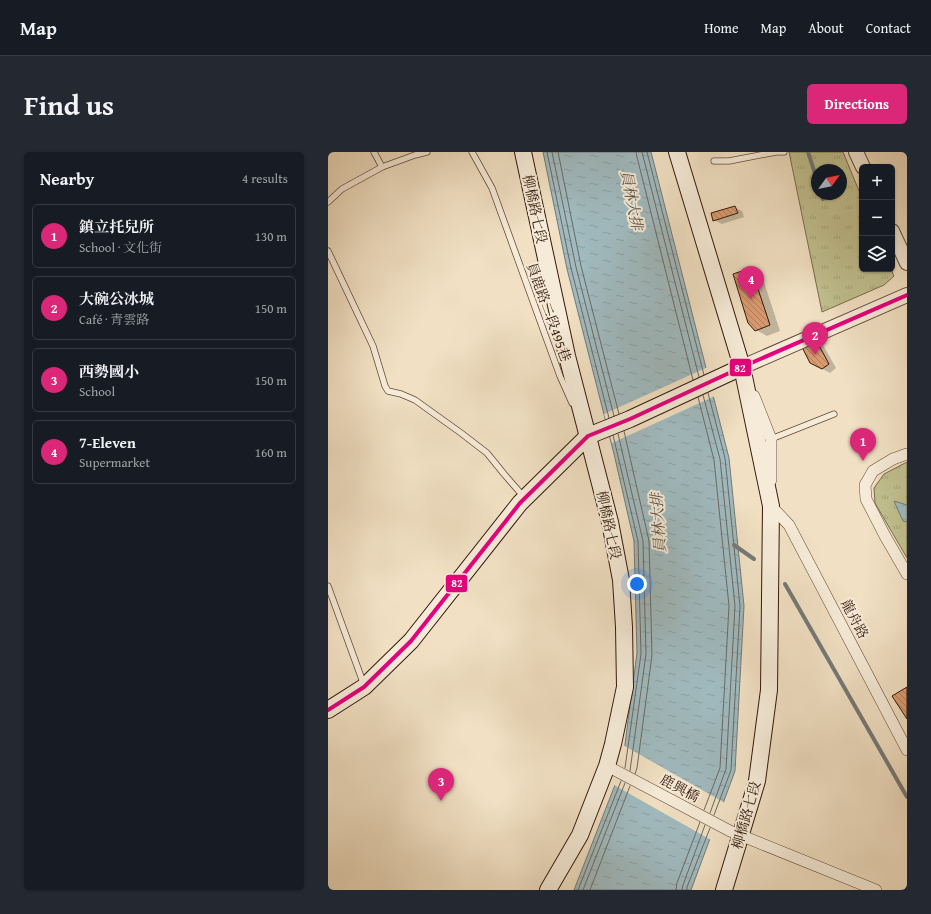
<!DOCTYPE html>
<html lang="en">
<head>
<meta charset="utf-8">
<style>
	:root { --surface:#171b24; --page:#242831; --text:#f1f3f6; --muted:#9ea1a6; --line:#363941; --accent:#db2777 }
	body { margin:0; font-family:"Gentium Book Plus","Noto Serif TC",serif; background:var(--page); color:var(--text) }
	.controls { position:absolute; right:12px; top:12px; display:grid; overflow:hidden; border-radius:6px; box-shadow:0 1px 3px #0004 }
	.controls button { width:36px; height:36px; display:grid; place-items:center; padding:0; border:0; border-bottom:1px solid var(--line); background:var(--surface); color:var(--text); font:20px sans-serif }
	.compass { position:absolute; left:483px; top:12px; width:36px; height:36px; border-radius:50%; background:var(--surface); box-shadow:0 1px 3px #0004; rotate:57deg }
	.you { position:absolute; left:309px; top:432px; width:14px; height:14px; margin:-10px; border:3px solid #fff; border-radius:50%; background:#1a73e8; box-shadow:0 0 0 6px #1a73e833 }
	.badge { display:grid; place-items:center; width:26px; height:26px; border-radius:50%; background:var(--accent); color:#fff; font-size:13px; font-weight:700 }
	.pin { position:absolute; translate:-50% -33px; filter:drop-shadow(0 1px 2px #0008) }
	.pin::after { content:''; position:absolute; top:21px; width:14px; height:12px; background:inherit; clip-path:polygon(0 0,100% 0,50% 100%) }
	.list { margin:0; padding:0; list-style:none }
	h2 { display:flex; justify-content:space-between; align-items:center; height:52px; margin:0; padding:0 16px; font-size:17px }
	h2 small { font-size:13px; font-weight:400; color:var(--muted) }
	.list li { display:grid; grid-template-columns:26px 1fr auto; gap:12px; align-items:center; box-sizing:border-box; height:64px; margin:0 8px 8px; padding:0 8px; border:1px solid var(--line); border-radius:6px }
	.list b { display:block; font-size:15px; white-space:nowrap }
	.list p { margin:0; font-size:13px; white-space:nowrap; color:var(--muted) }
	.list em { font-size:13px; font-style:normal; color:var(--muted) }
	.icon { flex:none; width:22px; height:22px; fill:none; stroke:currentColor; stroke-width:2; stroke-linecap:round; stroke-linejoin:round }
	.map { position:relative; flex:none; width:579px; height:738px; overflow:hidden; border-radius:6px }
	header { display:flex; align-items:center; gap:24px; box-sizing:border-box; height:56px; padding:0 20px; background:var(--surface); border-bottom:1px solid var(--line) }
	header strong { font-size:19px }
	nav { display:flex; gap:22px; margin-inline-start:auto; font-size:14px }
	.intro { display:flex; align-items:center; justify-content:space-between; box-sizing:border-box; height:96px; padding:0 24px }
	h1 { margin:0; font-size:28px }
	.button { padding:10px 18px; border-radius:6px; background:var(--accent); color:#fff; font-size:14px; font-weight:700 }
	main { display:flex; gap:24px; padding:0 24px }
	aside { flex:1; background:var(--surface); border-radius:6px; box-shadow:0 1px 3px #0004 }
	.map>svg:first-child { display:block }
	.grass { fill:url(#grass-tufts); stroke:#7a6c4c; fill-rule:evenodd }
	.water { fill:url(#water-ripples); stroke:#747977 }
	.pier { fill:#f1e0c3 }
	.shadow { fill:#0003 }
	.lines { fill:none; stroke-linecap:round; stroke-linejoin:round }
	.shore { stroke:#6a6964; stroke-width:1 }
	.stream { stroke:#747977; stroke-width:4 }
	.building { fill:url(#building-back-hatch); stroke:#33180a }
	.service-casing { stroke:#624a38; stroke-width:7 }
	.minor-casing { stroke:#624a38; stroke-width:12 }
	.tertiary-casing { stroke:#624a38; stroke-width:16 }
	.secondary-casing { stroke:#33180a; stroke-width:18 }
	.service { stroke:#f6ebd8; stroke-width:5.5 }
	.minor { stroke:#f6ebd8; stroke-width:11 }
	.tertiary { stroke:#f6ebd8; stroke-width:14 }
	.secondary { stroke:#f6ebd8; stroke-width:16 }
	.bus-1-casing { stroke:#f6ebd8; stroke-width:7 }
	.bus-1 { stroke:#e5007d; stroke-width:4 }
	.labels { text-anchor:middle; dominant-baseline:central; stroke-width:4; stroke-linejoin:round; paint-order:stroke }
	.street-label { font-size:14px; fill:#33180a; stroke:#f6ebd8 }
	.water-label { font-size:15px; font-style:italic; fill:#595149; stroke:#f6ebd8 }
	.line-badge { stroke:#f6ebd8; stroke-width:1.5 }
	.badge-label { font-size:11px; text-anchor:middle; font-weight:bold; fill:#fff }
</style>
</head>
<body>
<header>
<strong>Map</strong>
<nav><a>Home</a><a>Map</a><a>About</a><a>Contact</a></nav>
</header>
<div class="intro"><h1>Find us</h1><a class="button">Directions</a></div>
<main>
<aside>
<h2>Nearby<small>4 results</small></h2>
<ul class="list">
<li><span class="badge">1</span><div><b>鎮立托兒所</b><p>School · 文化街</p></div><em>130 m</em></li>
<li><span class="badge">2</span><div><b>大碗公冰城</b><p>Café · 青雲路</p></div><em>150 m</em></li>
<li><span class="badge">3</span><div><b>西勢國小</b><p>School</p></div><em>150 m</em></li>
<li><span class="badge">4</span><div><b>7-Eleven</b><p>Supermarket</p></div><em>160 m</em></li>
</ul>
</aside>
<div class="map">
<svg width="579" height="738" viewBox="0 0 579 738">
	<defs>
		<pattern id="grass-tufts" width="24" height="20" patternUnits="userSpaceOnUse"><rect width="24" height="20" fill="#c1c08f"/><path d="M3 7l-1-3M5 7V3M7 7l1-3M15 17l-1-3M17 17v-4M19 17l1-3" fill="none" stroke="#a6a47a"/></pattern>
		<pattern id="water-ripples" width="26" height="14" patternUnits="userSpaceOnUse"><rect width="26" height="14" fill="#a0babf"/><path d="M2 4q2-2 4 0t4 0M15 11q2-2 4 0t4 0" fill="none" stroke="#8a9fa3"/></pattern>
		<pattern id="building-back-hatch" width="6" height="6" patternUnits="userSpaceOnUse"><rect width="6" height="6" fill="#da9a70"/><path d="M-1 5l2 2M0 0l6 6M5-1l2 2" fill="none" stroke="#b17d5a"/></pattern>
	</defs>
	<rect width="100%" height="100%" fill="#f1e0c3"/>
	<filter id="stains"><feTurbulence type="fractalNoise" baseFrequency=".005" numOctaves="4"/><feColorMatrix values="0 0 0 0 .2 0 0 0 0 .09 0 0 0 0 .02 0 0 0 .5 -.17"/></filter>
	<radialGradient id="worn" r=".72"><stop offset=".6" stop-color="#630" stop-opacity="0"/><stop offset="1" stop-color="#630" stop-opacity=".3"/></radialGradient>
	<!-- grass -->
	<g class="grass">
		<path d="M461 0H515L534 46V117H563L566 124 556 133 494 160ZM489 18H513V42H489Z"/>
		<path d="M579 310V406L547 351 546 336 556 322Z"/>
	</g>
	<!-- water -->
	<g class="water">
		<path d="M215 0H323L401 306 416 454 407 619 363 738H246L294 615 309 501 306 389 286 302 239 117Z"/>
		<path d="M566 349 579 353V370L575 369Z"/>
	</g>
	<!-- pier -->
	<g class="pier">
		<path d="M380 215 387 244 284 291 276 262Z"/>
		<path d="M295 593 397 651 383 688 286 633 287 627 292 614Z"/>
	</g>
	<!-- shadow -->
	<g class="shadow">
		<path d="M406 55 414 59 416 65 394 72 386 68Z"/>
		<path d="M423 117 434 124 452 179 439 184 428 178Z"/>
		<path d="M488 189 495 193 508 216 502 221 491 215Z"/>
	</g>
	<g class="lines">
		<!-- shore -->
		<g class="shore">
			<path d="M219 0 243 116 281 266"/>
			<path d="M224 0 248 115 286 264"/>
			<path d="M230 0 253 114 291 262"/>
			<path d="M308 0 309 5 365 228"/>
			<path d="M314 0 371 225"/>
			<path d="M319 0 376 223"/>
			<path d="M380 241 397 306 412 454 403 618 386 663"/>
			<path d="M375 243 392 307 407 454 398 617 382 661"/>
			<path d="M370 245 386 308 401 454 392 616 376 658"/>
			<path d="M296 279 321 389 324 503 309 616 307 622"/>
			<path d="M290 282 315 389 318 502 302 619"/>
			<path d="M285 283 310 389 313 502 297 616"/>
			<path d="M250 738 293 629"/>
			<path d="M255 738 297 631"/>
			<path d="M262 738 302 634"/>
			<path d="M348 738 349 731 372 670"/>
			<path d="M354 738 355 733 377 673"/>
			<path d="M359 738V735L382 676"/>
		</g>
		<!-- stream -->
		<g class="stream">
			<path d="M480 0 489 28"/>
			<path d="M494 42 495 47"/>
			<path d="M406 393 426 407"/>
			<path d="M457 432 579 645"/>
		</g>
	</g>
	<!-- building -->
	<g class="building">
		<path d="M407 54 410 61 385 69 383 61Z"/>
		<path d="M423 116 442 173 427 179 420 171 405 122Z"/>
		<path d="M488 188 501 212 494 217 482 211 474 195Z"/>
		<path d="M579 535V567L564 544Z"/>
	</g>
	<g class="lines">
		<!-- service casing -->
		<g class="service-casing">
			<g id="service">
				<path d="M46 0 54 15"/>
				<path d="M144 0 164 36 232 224 244 251"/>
				<path d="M386 9H401L448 0H456"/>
				<path d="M0 50 14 37 54 15 87 3 99 0"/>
				<path d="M0 99 45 194 57 234 60 239 73 242 87 248 133 281 159 301 176 322 196 345"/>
				<path d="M443 287 506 262"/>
				<path d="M0 434 36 533"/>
			</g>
		</g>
		<!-- minor casing -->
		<g class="minor-casing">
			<g id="minor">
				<path d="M426 244 443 287V328"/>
				<path d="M579 302 565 307 545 319 537 333 538 347 557 384 579 422"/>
				<path d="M443 351V354L461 373 579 598"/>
				<path d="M279 614 402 679 548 738"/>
			</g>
		</g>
		<!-- tertiary casing -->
		<g class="tertiary-casing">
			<g id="tertiary">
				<path d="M528 0 535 15"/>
				<path d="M564 79 579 111"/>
				<path d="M414 215 579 143"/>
			</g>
		</g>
		<!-- secondary casing -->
		<g class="secondary-casing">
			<g id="secondary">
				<path d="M195 0 239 204 282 370 293 428 296 475 297 535 285 592 279 614 252 683 220 738"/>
				<path d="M349 0 414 215 443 354 441 538 429 629 396 738"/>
				<path d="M0 558 36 535 83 489 192 351 260 284 302 267 414 215"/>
			</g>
		</g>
		<!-- service -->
		<use href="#service" class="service"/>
		<!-- minor -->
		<use href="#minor" class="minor"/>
		<!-- tertiary -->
		<use href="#tertiary" class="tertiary"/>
		<!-- secondary -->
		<use href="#secondary" class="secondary"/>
		<!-- bus-1 casing -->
		<g class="bus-1-casing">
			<path id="bus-1" d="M0 558 36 535 83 489 192 351 260 284 302 267 414 215 579 143"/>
		</g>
		<!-- bus-1 -->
		<use href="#bus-1" class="bus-1"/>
	</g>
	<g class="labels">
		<!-- street labels -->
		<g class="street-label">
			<text transform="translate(207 57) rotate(78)">柳橋路七段</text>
			<text transform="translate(221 160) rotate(70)">員鹿路二段495巷</text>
			<text transform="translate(281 373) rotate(78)">柳橋路七段</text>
			<text transform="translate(527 467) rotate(62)">龍舟路</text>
			<text transform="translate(352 636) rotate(28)">鹿興橋</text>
			<text transform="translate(418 663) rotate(-74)">柳橋路七段</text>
		</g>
		<!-- water labels -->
		<g class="water-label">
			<text transform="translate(304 48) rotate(79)">員林大排</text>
			<text transform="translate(330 371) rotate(-94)">員林大排</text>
		</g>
	</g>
	<g class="line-badge">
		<rect x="401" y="206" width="23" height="19" rx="4" fill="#e5007d"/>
		<rect x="117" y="422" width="23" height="19" rx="4" fill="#e5007d"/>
	</g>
	<g class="badge-label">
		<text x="412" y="220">82</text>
		<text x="129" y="435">82</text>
	</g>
	<rect width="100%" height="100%" filter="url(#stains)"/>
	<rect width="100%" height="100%" fill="url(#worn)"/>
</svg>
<div class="controls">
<button>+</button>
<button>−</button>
<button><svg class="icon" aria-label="layers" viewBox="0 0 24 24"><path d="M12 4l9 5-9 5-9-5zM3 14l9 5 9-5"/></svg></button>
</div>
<svg class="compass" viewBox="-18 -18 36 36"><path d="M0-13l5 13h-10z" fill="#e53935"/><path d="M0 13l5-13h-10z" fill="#9ea1a6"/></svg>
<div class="you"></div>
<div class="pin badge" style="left:535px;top:309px">1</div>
<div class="pin badge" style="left:487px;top:203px">2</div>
<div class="pin badge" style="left:113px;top:649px">3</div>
<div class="pin badge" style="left:423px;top:147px">4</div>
</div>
</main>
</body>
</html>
